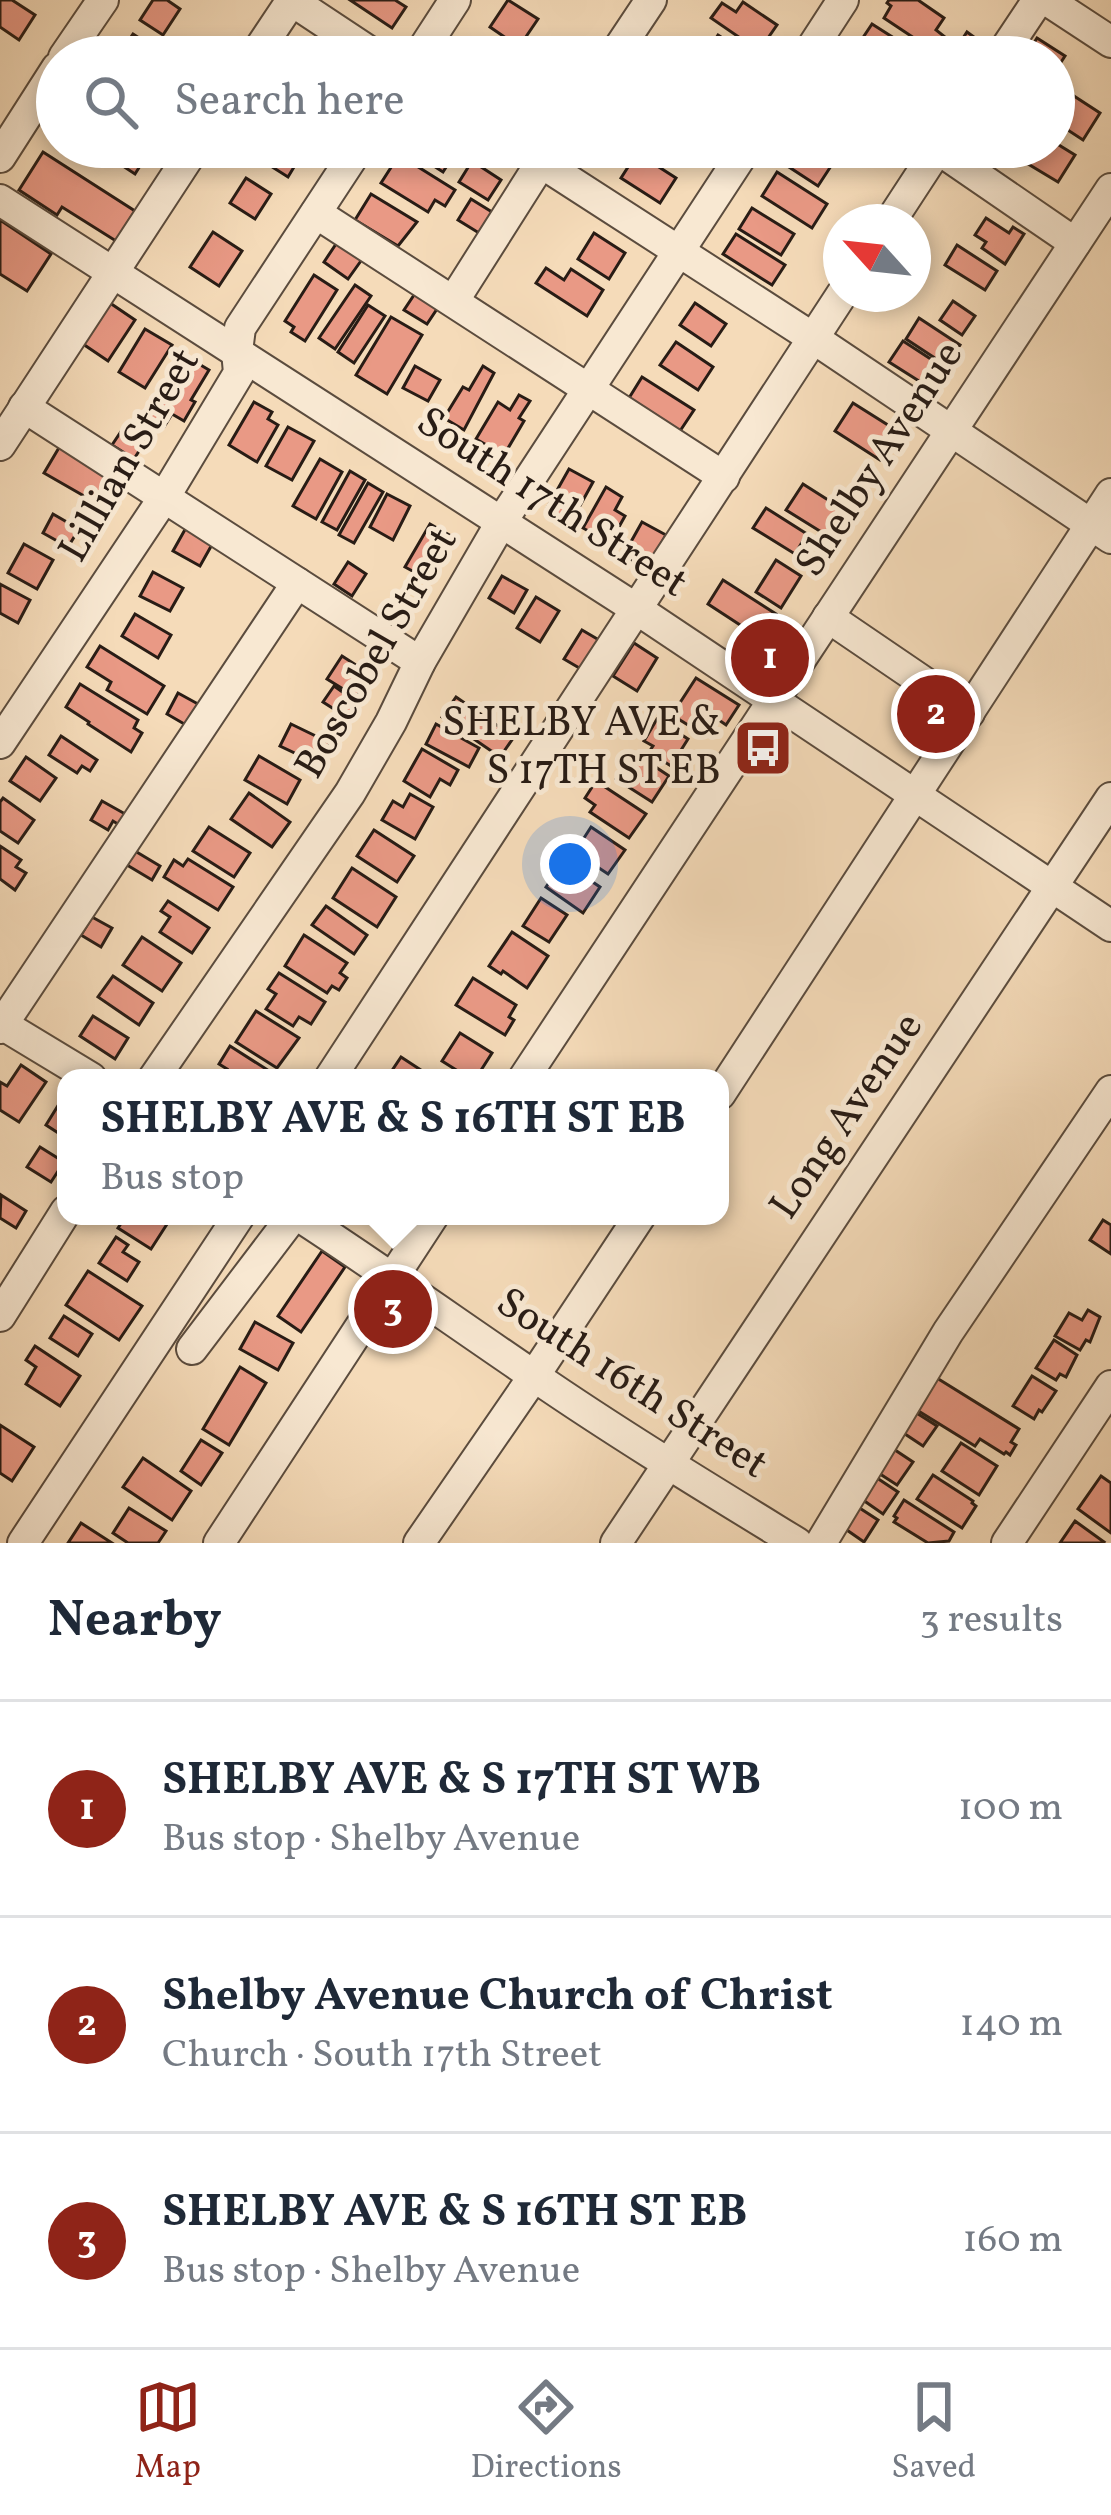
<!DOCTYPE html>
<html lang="en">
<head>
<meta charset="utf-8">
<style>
	:root { --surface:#fff; --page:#f2f2f3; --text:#1f2937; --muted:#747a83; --line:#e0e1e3; --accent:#8f2418 }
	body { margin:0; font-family:Vollkorn,serif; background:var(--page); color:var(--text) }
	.compass { position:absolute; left:823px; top:204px; width:108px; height:108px; border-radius:50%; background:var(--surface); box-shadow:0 6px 18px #0003; rotate:297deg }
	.you { position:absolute; left:570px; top:864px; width:42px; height:42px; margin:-30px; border:9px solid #fff; border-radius:50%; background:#1a73e8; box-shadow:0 0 0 18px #1a73e833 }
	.badge { display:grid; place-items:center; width:78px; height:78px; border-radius:50%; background:var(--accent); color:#fff; font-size:39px; font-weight:700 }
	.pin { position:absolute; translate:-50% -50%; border:6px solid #fff; box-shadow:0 3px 12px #0006 }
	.popup { position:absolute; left:57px; top:1069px; width:672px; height:156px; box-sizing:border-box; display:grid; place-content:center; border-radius:24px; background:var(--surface); filter:drop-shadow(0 3px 9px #0005); font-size:39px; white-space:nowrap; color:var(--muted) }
	.popup b { font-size:45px; color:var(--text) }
	.popup::after { content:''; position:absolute; left:50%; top:100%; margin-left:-24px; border:24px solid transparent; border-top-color:var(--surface) }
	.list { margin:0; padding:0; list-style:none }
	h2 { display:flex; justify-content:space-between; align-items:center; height:156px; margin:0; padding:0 48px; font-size:51px }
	h2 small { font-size:39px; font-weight:400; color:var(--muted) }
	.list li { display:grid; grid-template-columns:78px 1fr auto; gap:36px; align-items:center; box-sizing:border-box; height:216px; padding:0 48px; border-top:3px solid var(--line) }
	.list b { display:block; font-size:45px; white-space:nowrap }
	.list p { margin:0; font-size:39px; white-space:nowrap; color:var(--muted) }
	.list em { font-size:39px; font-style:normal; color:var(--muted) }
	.icon { flex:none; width:66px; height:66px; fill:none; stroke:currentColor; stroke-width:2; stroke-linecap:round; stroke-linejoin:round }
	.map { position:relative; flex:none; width:1111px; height:1543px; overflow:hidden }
	.search { position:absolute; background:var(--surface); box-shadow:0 6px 18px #0003; left:36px; right:36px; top:36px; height:132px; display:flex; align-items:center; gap:30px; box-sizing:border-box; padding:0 42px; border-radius:66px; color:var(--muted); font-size:45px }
	.sheet { height:804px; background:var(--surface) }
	nav { display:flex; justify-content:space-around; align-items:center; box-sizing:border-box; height:168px; border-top:3px solid var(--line); background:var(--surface); font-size:33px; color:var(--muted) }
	nav a { display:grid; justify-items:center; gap:6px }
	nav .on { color:var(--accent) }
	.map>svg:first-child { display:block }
	.building { fill:#e99985; stroke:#281c15; stroke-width:3 }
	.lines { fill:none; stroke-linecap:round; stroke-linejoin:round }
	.minor-casing { stroke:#5b4c3e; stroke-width:34 }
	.minor { stroke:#f8e8d2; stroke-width:30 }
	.labels { text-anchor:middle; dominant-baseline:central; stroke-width:10; stroke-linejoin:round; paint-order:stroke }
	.street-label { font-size:42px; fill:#281c15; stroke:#f8e8d2 }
	.poi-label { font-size:42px; fill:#281c15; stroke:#f8e8d2; text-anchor:end }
</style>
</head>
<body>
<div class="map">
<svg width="1111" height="1543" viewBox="0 0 1111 1543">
	<rect width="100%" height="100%" fill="#f5dbb9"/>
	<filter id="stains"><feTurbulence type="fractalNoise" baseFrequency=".00167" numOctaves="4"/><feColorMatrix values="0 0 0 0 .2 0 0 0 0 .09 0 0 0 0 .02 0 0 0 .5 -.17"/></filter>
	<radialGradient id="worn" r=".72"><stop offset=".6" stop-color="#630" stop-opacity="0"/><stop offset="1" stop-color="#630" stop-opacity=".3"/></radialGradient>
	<!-- building -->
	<g class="building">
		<path d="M0 0H12L35 15 19 40 0 27Z"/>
		<path d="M153 0H167L180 9 163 35 140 20Z"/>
		<path d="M350 0H395L406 7 392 28Z"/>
		<path d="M508 0 538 19 519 47 490 27Z"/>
		<path d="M889 0H918L944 18 936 30 945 37 935 52 884 18 891 6 887 3Z"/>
		<path d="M743 2 777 25 759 51 711 18 722 3 736 12Z"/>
		<path d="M872 24 919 54 917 57H863L854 51Z"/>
		<path d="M967 32 986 46 979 57H960L954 52Z"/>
		<path d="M133 34 168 57 118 56Z"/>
		<path d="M718 35 748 55 747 57H709L705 55Z"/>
		<path d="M1037 38 1065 56 1054 73V57H1025Z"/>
		<path d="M1054 83 1100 113 1083 140 1054 121Z"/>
		<path d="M1054 142 1075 155 1058 182 1008 152 1011 147H1054Z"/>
		<path d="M94 147H146L150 150 135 174Z"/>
		<path d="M275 147H294L303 152 288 177 266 163Z"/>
		<path d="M412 147H459L443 172 409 150Z"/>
		<path d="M803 147H808L833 163 818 186 789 167Z"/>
		<path d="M43 152 135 211 116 241 62 207 57 215 19 190Z"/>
		<path d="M637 153 676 178 660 203 621 178Z"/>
		<path d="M399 155 455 190 445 206 435 200 428 212 381 183Z"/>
		<path d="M472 161 501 180 488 200 459 182Z"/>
		<path d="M777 172 827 204 812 228 762 196Z"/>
		<path d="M246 178 271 194 255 219 230 203Z"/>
		<path d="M371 194 417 222 398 246 355 220Z"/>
		<path d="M471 199 492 212 479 233 458 220Z"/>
		<path d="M752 208 794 234 781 255 739 229Z"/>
		<path d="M986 218 1009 233 1013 227 1024 234 1005 264 982 248 986 242 975 235Z"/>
		<path d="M0 220 51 254 27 291 0 274Z"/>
		<path d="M213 232 242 251 219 286 190 267Z"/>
		<path d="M594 233 625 253 609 279 578 259Z"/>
		<path d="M736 234 785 265 772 285 723 254Z"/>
		<path d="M338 241 363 258 348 279 324 262Z"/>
		<path d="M957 245 997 271 985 290 945 265Z"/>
		<path d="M546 268 564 280 571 269 603 290 587 316 536 283Z"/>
		<path d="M314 275 337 290 305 341 291 332 294 327 285 321Z"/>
		<path d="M355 285 371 296 335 349 319 338Z"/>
		<path d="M416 292 439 306 427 324 404 310Z"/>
		<path d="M953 301 975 316 962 335 940 320Z"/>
		<path d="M110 303 135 320 108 361 83 344Z"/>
		<path d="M695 303 726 324 711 346 680 325Z"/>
		<path d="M368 305 385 316 354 363 338 352Z"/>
		<path d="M391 317 422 335 387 394 356 375Z"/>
		<path d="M919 318 960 345 947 366 906 339Z"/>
		<path d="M145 329 172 345 145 388 119 372Z"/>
		<path d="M903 341 943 367 930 388 889 362Z"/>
		<path d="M676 342 713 367 698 390 660 365Z"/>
		<path d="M182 354 209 370 191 400 195 402 184 421 172 414 164 427 145 416Z"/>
		<path d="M415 366 440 380 428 401 403 388Z"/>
		<path d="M483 366 494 373 464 430 444 418 463 387 469 390Z"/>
		<path d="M642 377 694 410 680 431 629 398Z"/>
		<path d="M519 395 530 401 519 418 524 421 504 455 476 439 498 402 510 410Z"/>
		<path d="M254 402 272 412 268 419 278 425 257 462 229 445Z"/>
		<path d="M853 403 899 432 880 460 835 431Z"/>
		<path d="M124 427 146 440 134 459 112 445Z"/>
		<path d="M288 427 314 441 292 480 266 466Z"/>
		<path d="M60 446 114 476 98 504 44 473Z"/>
		<path d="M320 459 342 472 316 519 293 506Z"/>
		<path d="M569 469 593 482 571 522 547 508Z"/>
		<path d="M350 471 365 480 337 530 322 522Z"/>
		<path d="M368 483 383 492 354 543 339 535Z"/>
		<path d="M803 484 847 512 831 538 786 510Z"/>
		<path d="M606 487 622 497 615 510 625 516 610 543 583 528Z"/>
		<path d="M387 494 410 506 393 540 370 527Z"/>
		<path d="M766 508 807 534 795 554 753 528Z"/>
		<path d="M53 514 79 529 68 547 43 533Z"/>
		<path d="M642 522 666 535 647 569 623 556Z"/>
		<path d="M430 524 453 537 429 580 405 567Z"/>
		<path d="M187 526 214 541 200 566 173 551Z"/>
		<path d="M24 544 53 560 37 589 8 573Z"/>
		<path d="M776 560 801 576 781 608 756 592Z"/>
		<path d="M348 562 366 574 352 596 334 584Z"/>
		<path d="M153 572 183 588 170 611 140 596Z"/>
		<path d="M502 576 527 590 514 613 489 598Z"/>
		<path d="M723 580 776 614 760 638 708 604Z"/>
		<path d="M0 584 30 600 18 623 0 613Z"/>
		<path d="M536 597 559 611 540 642 517 628Z"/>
		<path d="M135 614 171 635 158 658 122 636Z"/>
		<path d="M582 630 599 640 581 669 564 659Z"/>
		<path d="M634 643 657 658 637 691 613 676Z"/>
		<path d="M100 646 164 686 147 714 107 690 111 682 87 667Z"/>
		<path d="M342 656 359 667 362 662 376 670 356 697 327 679Z"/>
		<path d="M696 678 739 705 726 725 716 718 710 728 701 722 696 730 672 715Z"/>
		<path d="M80 684 138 720 134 728 142 733 131 752 88 724 89 722 66 707Z"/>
		<path d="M334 686 358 703 348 718 323 702Z"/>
		<path d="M178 693 198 704 186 725 167 714Z"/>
		<path d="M456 697 514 737 500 757 442 717Z"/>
		<path d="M657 719 688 739 671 766 649 752 653 746 644 741Z"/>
		<path d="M291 724 330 743 320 765 280 746Z"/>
		<path d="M436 724 479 748 469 767 426 744Z"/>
		<path d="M61 736 97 760 90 771 82 766 77 773 49 755Z"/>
		<path d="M422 749 458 770 450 785 440 779 430 797 404 781Z"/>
		<path d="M633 752 669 776 652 802 616 779Z"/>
		<path d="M259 756 300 780 287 804 245 780Z"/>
		<path d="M26 757 56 778 40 801 10 781Z"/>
		<path d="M596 781 646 814 629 838 590 812 595 805 585 798Z"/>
		<path d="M249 793 290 822 272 847 231 819Z"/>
		<path d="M410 794 433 807 415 839 382 820 393 801 403 807Z"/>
		<path d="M3 798 34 820 18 843 0 831V802Z"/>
		<path d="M102 801 127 815 121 826 113 821 108 830 91 820Z"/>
		<path d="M209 827 250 853 234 877 193 851Z"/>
		<path d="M591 827 625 850 608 874 575 852Z"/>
		<path d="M374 830 414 856 397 882 357 856Z"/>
		<path d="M0 846 21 860 16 867 26 873 15 890 0 879Z"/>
		<path d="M135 851 160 866 152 880 127 865Z"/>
		<path d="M188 859 233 887 218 910 164 877 174 860 183 866Z"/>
		<path d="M563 862 600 887 583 913 546 887Z"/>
		<path d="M352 868 396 897 377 927 333 898Z"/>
		<path d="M541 898 567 915 549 942 523 926Z"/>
		<path d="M168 901 209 928 192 953 160 932 170 917 161 911Z"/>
		<path d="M326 906 367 935 354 954 312 925Z"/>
		<path d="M92 917 112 928 101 947 81 935Z"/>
		<path d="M512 932 548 956 527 988 503 971 501 974 489 966Z"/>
		<path d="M304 935 347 963 340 973 347 978 339 990 332 986 327 993 285 966Z"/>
		<path d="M142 937 181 963 162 991 123 965Z"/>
		<path d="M279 973 325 1002 311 1024 299 1017 293 1026 266 1009 276 994 268 989Z"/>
		<path d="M113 976 153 1003 139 1025 98 997Z"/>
		<path d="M473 978 516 1005 509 1017 514 1020 505 1035 456 1005Z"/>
		<path d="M256 1011 299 1038 277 1068 236 1042Z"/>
		<path d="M93 1016 128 1038 115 1059 80 1036Z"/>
		<path d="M460 1033 492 1053 476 1078H469L442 1061Z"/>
		<path d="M230 1046 277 1076 276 1078H221L227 1069 219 1064Z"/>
		<path d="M401 1057 433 1078H387Z"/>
		<path d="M21 1065 46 1082 19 1122 0 1110V1082L7 1086Z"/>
		<path d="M64 1096 66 1098V1138L46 1125Z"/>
		<path d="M40 1147 64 1162 51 1182 27 1167Z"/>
		<path d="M1 1195 26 1211 16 1228 0 1218Z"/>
		<path d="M126 1216H161L169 1221 151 1249 118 1228Z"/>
		<path d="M1103 1220 1111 1225V1254L1090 1240Z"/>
		<path d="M116 1237 128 1245 123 1252 139 1262 127 1281 99 1263Z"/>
		<path d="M322 1251 345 1267 301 1332 278 1316Z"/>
		<path d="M88 1271 142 1306 119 1340 66 1305Z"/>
		<path d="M1088 1310 1100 1317 1090 1342 1086 1340 1080 1350 1055 1336 1069 1313 1082 1320Z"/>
		<path d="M64 1316 92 1334 78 1356 50 1338Z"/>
		<path d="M255 1322 293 1343 278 1370 240 1349Z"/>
		<path d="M1054 1340 1077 1355 1066 1377 1060 1374 1056 1380 1036 1368Z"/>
		<path d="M35 1346 80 1376 60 1406 26 1384 36 1367 26 1360Z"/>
		<path d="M240 1367 266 1383 229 1445 203 1429Z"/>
		<path d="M932 1375 1019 1429 1011 1442 1016 1445 1010 1455 1006 1452 1004 1454 980 1439 975 1446 912 1407Z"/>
		<path d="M1032 1376 1056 1391 1042 1412 1039 1410 1034 1419 1013 1406Z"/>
		<path d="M915 1412 937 1426 923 1446 902 1432Z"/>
		<path d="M0 1425 34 1447 12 1481 0 1473Z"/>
		<path d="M201 1440 222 1453 201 1485 181 1471Z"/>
		<path d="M961 1443 997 1466 979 1495 942 1471Z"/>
		<path d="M892 1448 913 1462 897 1485 877 1472Z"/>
		<path d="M143 1458 191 1491 172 1520 123 1487Z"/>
		<path d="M933 1475 973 1501 972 1503 976 1506 962 1528 917 1499Z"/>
		<path d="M1101 1476 1111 1483V1533L1078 1509Z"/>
		<path d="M877 1478 898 1492 883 1514 863 1500Z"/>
		<path d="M904 1500 954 1532 949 1541 928 1543 894 1522 897 1518 894 1516Z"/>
		<path d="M858 1507 878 1520 864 1542 844 1528Z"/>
		<path d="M129 1508 166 1531 158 1543H128L113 1533Z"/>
		<path d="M1075 1521 1104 1542 1103 1543H1060Z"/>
		<path d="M81 1523 112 1543H68Z"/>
	</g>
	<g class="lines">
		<!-- minor casing -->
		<g class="minor-casing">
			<g id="minor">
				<path d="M291 0 377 57"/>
				<path d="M1047 0 1111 42"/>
				<path d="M64 57 103 0"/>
				<path d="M254 57 292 0"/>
				<path d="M418 57 455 0"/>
				<path d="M613 57 651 0"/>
				<path d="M806 57 843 0"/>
				<path d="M1000 57 1038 0"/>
				<path d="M517 147 813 338 1111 538"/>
				<path d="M938 149 1075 243"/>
				<path d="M0 157 57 68"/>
				<path d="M0 200 638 610 1111 926"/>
				<path d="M316 213 724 477"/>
				<path d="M890 222 939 147"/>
				<path d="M454 300 551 147"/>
				<path d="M24 407 420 662"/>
				<path d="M0 445 195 147"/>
				<path d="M828 617 969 713"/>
				<path d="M0 743 165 496 239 373 237 351 240 328 359 147"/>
				<path d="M0 1023 91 1078"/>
				<path d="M0 1028 297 583"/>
				<path d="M154 1078 350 793 391 722 420 662 502 521 747 147"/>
				<path d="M330 1078 842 294"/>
				<path d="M524 1078 1111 189"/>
				<path d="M720 1094 1111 494"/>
				<path d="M299 1216C379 1268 456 1323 534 1376 620 1435 709 1489 797 1543"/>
				<path d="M0 1316 66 1211"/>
				<path d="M192 1349 293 1216"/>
				<path d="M23 1543 239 1216"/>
				<path d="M219 1543 433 1216"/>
				<path d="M419 1543 534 1376 640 1216"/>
				<path d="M616 1543 1111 798"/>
				<path d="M821 1543 948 1332 1111 1091"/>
				<path d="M1007 1543 1111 1386"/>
			</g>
		</g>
		<!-- minor -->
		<use href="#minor" class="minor"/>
	</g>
	<!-- icons -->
	<defs>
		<g id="bus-square" transform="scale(3)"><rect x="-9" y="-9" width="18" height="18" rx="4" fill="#8f2418" stroke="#f8e8d2"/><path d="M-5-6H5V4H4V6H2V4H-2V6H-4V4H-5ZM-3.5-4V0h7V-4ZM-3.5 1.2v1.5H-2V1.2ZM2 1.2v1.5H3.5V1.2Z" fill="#fff"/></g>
	</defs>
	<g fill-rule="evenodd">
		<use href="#bus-square" x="763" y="748"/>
	</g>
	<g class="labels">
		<!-- street labels -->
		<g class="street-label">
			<text transform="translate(131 456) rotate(-60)">Lillian Street</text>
			<text transform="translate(881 460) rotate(-57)">Shelby Avenue</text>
			<text transform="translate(551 504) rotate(33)">South 17th Street</text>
			<text transform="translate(378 654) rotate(-60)">Boscobel Street</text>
			<text transform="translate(848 1117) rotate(-56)">Long Avenue</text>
			<text transform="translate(631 1385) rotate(33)">South 16th Street</text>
		</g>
		<!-- poi labels -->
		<g class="poi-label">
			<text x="721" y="724">SHELBY AVE &amp;<tspan x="721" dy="48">S 17TH ST EB</tspan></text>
		</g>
	</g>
	<rect width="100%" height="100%" filter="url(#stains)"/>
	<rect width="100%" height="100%" fill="url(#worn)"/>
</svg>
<svg class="compass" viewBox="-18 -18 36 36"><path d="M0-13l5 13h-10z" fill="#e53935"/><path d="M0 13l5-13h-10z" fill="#747a83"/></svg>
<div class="you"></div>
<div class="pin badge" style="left:770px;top:658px">1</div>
<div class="pin badge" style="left:936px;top:714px">2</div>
<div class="pin badge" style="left:393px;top:1309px">3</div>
<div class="popup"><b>SHELBY AVE &amp; S 16TH ST EB</b>Bus stop</div>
<div class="search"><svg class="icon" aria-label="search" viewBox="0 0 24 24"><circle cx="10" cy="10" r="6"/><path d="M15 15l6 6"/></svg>Search here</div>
</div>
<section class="sheet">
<h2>Nearby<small>3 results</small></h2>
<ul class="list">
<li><span class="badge">1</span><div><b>SHELBY AVE &amp; S 17TH ST WB</b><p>Bus stop · Shelby Avenue</p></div><em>100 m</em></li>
<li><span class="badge">2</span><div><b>Shelby Avenue Church of Christ</b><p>Church · South 17th Street</p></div><em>140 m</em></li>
<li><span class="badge">3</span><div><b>SHELBY AVE &amp; S 16TH ST EB</b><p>Bus stop · Shelby Avenue</p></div><em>160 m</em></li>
</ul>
</section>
<nav>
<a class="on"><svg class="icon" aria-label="map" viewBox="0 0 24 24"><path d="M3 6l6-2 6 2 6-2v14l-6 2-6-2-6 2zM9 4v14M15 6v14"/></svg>Map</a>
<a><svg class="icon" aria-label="directions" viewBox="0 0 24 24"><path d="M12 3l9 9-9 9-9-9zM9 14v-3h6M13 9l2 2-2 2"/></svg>Directions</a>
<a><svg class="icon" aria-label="saved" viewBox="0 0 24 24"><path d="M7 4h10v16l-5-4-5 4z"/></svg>Saved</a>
</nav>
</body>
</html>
